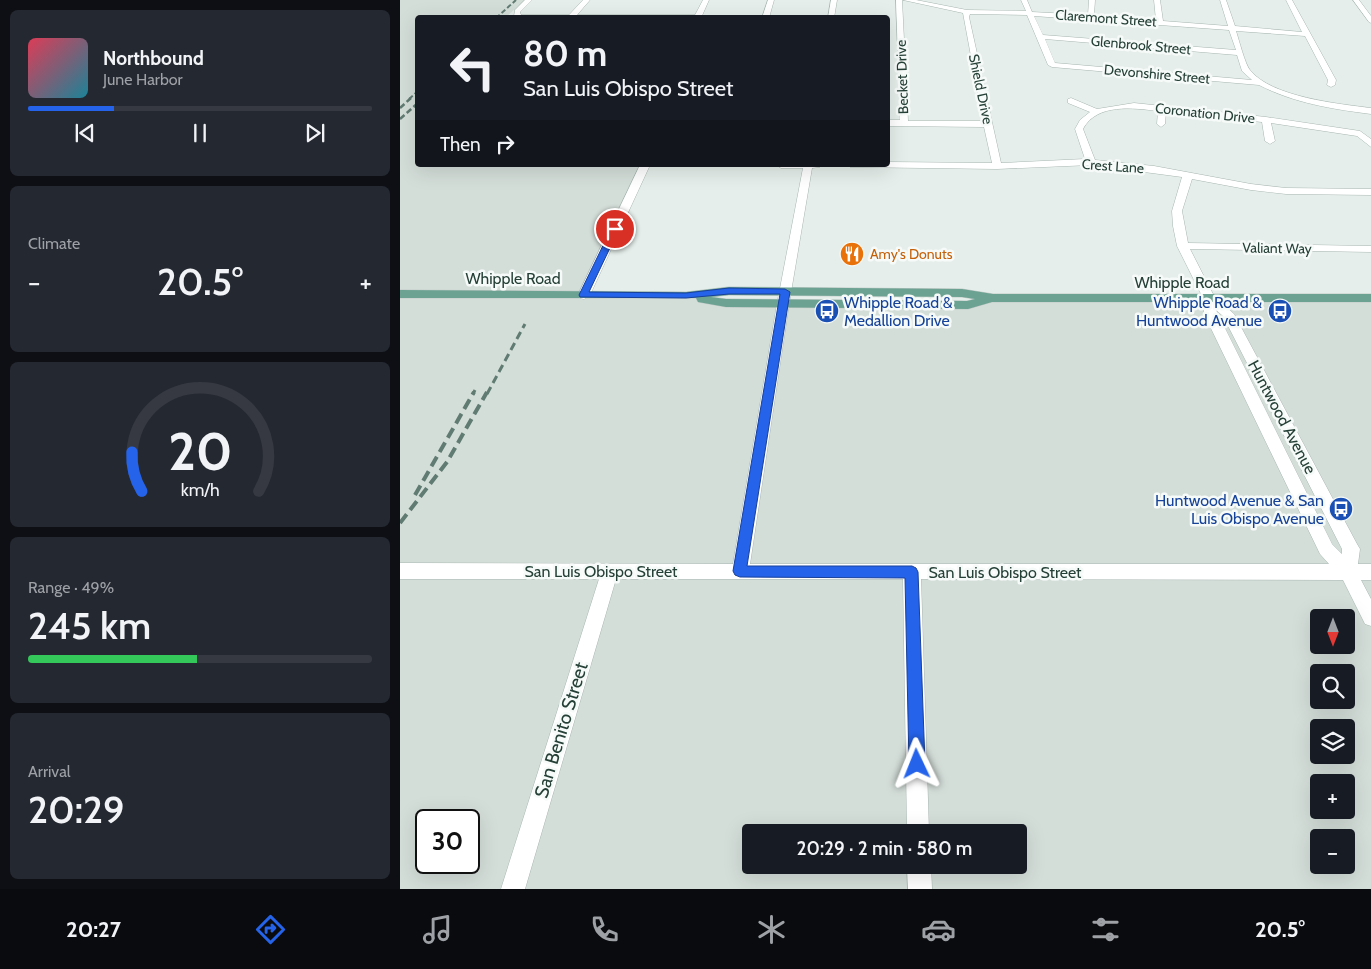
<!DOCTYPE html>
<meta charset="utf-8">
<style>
body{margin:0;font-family:Cabin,sans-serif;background:#242831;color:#f1f3f6;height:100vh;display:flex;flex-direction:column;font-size:19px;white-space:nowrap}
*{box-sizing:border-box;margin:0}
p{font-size:16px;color:#9ea1a6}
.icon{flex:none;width:28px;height:28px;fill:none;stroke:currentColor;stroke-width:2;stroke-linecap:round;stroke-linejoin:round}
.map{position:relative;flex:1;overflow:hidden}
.details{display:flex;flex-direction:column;gap:10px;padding:10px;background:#0d0f14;width:400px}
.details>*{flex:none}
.hud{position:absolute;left:15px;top:15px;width:475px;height:152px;border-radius:5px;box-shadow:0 5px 20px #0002;background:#171b24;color:#f1f3f6;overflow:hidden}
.needle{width:32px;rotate:180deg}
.fabs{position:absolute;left:910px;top:609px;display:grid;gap:10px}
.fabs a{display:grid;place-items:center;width:45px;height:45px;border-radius:5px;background:#171b24;box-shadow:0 5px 20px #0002;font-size:25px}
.speed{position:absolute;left:15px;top:809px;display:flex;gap:10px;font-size:25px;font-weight:700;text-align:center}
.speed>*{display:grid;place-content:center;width:65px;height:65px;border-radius:50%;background:#171b24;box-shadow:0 5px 20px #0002;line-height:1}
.speed .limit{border:2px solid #111;border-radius:8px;background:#fff;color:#111}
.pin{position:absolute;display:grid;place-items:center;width:42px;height:42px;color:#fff;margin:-21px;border:2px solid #fff;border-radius:50%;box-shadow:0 1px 5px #0007}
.me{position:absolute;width:55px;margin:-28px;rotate:358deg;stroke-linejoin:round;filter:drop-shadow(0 0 4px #0008)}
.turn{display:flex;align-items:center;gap:18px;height:105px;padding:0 25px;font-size:22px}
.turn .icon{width:65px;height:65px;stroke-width:2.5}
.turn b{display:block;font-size:35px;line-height:42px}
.then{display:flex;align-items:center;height:48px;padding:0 25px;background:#0003;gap:10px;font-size:19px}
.big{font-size:38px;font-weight:600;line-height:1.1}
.details .card{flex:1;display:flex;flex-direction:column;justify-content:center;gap:8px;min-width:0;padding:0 18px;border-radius:8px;background:#242831}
.details .dial{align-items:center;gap:0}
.dial svg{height:130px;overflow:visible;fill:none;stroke:#363941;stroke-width:7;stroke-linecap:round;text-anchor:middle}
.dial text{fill:#f1f3f6;stroke:none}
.song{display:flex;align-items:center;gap:15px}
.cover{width:60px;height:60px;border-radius:8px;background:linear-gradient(135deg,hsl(350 70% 55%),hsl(190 70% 35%))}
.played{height:5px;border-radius:2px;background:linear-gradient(90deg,#2563eb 25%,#363941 25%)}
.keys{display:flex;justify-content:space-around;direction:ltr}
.heat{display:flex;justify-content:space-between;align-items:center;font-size:28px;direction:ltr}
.charge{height:8px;border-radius:4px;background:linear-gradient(90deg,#34c759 49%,#363941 0)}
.trip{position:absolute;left:342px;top:824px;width:285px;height:50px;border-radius:5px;background:#171b24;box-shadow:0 5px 20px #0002;font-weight:600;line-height:50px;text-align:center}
.dock{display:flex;height:80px;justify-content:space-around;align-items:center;background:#090b0e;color:#9ea1a6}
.dock .icon{width:35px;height:35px}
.dock .active{color:#2563eb}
.dock b{font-size:22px;color:#f1f3f6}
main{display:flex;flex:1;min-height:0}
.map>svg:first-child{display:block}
.built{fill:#d4ded9;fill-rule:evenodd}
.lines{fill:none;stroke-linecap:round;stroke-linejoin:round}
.minor-casing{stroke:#a8b6b1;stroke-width:1}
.major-casing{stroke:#c2cac7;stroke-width:1}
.minor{fill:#fff;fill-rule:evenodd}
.major{fill:#6ca292;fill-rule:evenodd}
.rail-far3{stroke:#607b72;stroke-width:2;stroke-dasharray:5 2.5;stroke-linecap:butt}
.rail-far2{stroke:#607b72;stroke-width:2.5;stroke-dasharray:6 3;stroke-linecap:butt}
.rail-far1{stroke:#607b72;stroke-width:3;stroke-dasharray:8 4.5;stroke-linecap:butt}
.rail{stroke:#607b72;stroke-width:4;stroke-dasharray:11 5.5;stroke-linecap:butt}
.route{fill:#2563eb;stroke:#184099}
.labels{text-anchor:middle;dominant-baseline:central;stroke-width:5;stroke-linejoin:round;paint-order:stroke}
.far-street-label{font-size:14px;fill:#254037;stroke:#f6faf8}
.far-food-label{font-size:14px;fill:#c56008;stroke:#f6faf8;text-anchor:start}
.street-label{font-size:16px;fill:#254037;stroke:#f6faf8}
.transit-label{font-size:16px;fill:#164399;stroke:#f6faf8;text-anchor:end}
.near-street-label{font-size:19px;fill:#254037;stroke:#f6faf8}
</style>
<main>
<section class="details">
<div class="card">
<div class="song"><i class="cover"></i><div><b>Northbound</b><p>June Harbor</p></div></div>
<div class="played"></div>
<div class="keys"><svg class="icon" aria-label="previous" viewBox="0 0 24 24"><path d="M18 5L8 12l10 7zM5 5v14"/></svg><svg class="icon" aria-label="pause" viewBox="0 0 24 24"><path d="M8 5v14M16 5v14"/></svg><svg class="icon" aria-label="next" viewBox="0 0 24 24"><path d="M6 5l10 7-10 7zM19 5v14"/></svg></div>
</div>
<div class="card"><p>Climate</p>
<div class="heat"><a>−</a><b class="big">20.5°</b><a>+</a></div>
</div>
<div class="card dial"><svg viewBox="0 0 100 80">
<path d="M14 69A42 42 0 1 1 86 69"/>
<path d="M14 69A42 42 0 0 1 8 45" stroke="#2563eb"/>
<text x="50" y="56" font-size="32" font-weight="700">20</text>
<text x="50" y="72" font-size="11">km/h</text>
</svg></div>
<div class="card"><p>Range · 49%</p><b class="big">245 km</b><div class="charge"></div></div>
<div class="card"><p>Arrival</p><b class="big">20:29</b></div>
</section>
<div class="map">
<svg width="971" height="889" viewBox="0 0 971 889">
<rect width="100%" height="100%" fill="#e5eeea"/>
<path class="built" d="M0,0H125L106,17L18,18V165H245L184,294L286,296L326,303L567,305L593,298H971V889H0ZM919,618H946V645H919ZM919,672H946V700H919ZM919,728H946V755H919ZM919,782H946V810H919ZM26,820H69V862H26ZM351,832H619V865H351ZM919,838H946V865H919Z"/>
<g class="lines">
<g class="minor-casing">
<path id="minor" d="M125,0H132L120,12L121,15H169L183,0H190L177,15H295L303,0H309L301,18L114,16L115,10Z
M368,0H374L369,18H362Z
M431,0H437L434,18H428Z
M496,0H502L508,121H583L563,13L503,0H516L567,10L626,11L621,0H627L632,12L688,15L689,0H695L694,15L756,20L754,0H760L763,21L828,26L820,0H826L835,26L902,32L886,0H892L936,80L935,85L931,87L927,85L928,80L905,36L836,31C839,40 845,64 850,70C871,97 939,104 971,108V114C932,109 894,103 859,85L652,67L648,65L627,15L570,14L569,17L601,163L685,159L675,129L680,120L690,112L668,103V99L671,98L697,109L734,103L866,117L960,131L971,139V147L957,136L871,123L875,141L870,144L865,141L862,122L766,112L765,124L761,127L757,124L758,111C733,108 697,103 683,129L695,160L754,166L851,184L886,188L971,189V195L886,194L851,190L792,179L782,211L788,243L971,246V252L790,249L814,296L834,314L957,544L960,549L958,564H971V580H961L971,599V626L965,624L943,580L521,579L529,832H507L503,579H216L125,889H101L199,579H0V563L333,564L377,304L403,168H381L376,165H422L420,167L412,168L389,304L350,564H929L920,554L804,314L803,298L777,246L773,226L772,211L782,177L691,165L597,169L450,167L448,165H488V162L592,163L584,127L488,126V120H500ZM634,16L829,30L836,50L643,35ZM645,39L837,55L842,71L852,80L655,63ZM816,310L823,316L942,549V554L932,544Z
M953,0H959L971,16V23L969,22Z
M240,165H250L190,295L184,299L180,298L178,295Z
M507,865H531L532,889H508Z"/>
</g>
<g class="major-casing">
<path id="major" d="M329,287L562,289L593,294H971V302H592L568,309L326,307L298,302L296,298H0V290L286,292ZM329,295L562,297L575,299L567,301L326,299L311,297Z"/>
</g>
<use href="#minor" class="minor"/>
<use href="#major" class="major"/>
<path class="rail-far3" d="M96,18L116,0
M9,99L18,91"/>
<path class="rail-far2" d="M0,108L11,98
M0,119L18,103"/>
<path class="rail-far1" d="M73,394L75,390
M87,394L125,324"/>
<path class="rail" d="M15,495L74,392
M0,523L47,462L87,392"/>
</g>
<path class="route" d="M212,227L219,229L189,292L286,293L329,288L385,289L390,292L347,566H512L516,568L518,572L525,764L522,770L517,772L511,770L509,764L505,578L340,577L335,575L333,571L380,294H329L286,298L180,297L179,295Z"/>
<defs>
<g id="restaurant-disc" transform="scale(1.25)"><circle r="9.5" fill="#e8710a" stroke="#f6faf8"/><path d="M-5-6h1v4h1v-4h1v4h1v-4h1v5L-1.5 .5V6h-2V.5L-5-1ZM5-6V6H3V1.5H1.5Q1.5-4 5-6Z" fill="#fff"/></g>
<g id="bus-disc" transform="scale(1.25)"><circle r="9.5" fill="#1a4fb4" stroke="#f6faf8"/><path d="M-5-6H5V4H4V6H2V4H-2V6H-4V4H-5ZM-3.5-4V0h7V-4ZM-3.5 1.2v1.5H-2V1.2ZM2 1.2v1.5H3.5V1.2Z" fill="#fff"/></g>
</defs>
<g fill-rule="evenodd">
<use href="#restaurant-disc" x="452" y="254"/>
<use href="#bus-disc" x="427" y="311"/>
<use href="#bus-disc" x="880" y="311"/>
<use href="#bus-disc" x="941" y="509"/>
</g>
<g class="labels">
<g class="far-street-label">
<text transform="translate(706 18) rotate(4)">Claremont Street</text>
<text transform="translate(741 45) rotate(5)">Glenbrook Street</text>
<text transform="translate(757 74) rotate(5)">Devonshire Street</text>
<text transform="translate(502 77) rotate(-92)">Becket Drive</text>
<text transform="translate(581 89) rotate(78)">Shield Drive</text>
<text transform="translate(805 113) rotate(6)">Coronation Drive</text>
<text transform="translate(713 166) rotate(4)">Crest Lane</text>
<text transform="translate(877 248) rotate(1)">Valiant Way</text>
</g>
<g class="far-food-label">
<text x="470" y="254">Amy's Donuts</text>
</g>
<g class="street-label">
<text x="113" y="278">Whipple Road</text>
<text x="782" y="282">Whipple Road</text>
<text transform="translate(882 417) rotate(62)">Huntwood Avenue</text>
<text x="201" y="571">San Luis Obispo Street</text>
<text x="605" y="572">San Luis Obispo Street</text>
</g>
<g class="transit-label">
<text x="444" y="302" text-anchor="start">Whipple Road &amp;<tspan x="444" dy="18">Medallion Drive</tspan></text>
<text x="862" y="302">Whipple Road &amp;<tspan x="862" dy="18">Huntwood Avenue</tspan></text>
<text x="924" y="500">Huntwood Avenue &amp; San<tspan x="924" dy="18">Luis Obispo Avenue</tspan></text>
</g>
<g class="near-street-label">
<text transform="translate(161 730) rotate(-73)">San Benito Street</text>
</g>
</g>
</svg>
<div class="fabs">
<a><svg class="needle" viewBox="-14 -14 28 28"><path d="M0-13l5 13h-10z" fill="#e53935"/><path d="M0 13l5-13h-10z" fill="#9ea1a6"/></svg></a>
<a><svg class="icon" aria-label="search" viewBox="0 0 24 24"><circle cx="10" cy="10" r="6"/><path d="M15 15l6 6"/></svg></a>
<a><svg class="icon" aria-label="layers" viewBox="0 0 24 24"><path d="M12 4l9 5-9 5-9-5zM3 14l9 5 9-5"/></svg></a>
<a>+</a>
<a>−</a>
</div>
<div class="speed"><div class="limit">30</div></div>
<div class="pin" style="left:215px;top:229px;background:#d93025"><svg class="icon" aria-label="arrive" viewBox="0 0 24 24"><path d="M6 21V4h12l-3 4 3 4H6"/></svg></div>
<svg class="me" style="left:517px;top:764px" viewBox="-20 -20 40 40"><path d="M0-17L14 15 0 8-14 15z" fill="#2563eb" stroke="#fff" stroke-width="4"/></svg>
<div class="trip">20:29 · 2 min · 580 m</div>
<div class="hud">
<div class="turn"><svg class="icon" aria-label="left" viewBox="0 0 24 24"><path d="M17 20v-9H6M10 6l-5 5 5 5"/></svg><div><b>80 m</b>San Luis Obispo Street</div></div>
<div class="then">Then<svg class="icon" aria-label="right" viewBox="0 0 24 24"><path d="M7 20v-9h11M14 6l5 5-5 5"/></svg></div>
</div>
</div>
</main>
<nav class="dock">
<b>20:27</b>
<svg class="icon active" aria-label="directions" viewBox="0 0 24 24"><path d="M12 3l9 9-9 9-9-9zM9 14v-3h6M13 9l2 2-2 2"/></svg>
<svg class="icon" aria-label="music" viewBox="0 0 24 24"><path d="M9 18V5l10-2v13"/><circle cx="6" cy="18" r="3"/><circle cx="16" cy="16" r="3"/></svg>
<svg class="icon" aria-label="phone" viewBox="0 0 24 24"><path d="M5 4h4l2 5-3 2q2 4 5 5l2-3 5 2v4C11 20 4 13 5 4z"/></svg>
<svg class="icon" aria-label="climate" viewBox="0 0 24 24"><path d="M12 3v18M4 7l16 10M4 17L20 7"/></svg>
<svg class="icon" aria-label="car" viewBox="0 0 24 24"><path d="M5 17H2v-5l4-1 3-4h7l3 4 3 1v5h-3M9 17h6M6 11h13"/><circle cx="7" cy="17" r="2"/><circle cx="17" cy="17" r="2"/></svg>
<svg class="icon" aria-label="filters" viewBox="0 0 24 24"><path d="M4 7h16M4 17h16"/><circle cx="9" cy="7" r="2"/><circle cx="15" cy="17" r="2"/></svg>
<b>20.5°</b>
</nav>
